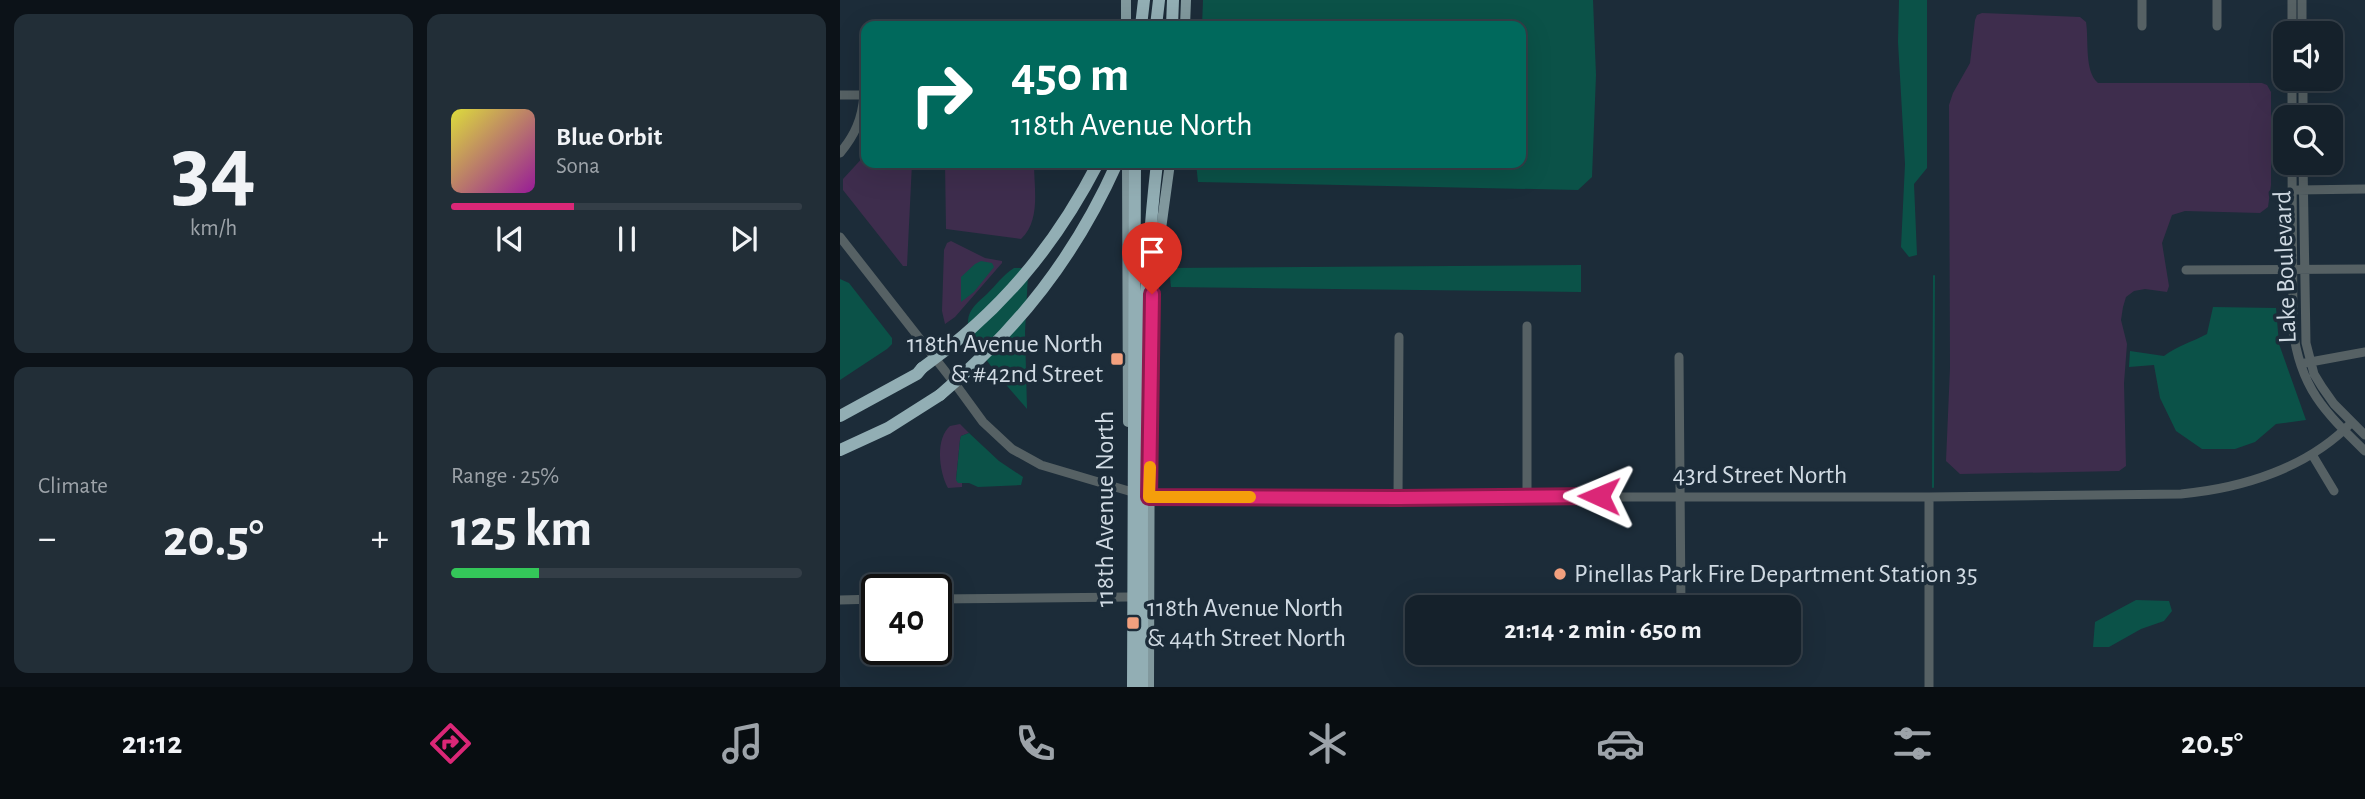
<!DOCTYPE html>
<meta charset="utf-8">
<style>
body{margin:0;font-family:"Alegreya Sans",sans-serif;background:#222e37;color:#f1f3f6;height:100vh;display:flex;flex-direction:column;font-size:26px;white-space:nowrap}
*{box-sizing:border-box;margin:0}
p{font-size:23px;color:#9da3a9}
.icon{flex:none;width:38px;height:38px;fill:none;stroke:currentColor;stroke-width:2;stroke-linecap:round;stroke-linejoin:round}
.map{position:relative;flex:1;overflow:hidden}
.details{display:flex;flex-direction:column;gap:14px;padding:14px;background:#0c1218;width:840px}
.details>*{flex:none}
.top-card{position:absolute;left:21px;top:21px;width:665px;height:147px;border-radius:14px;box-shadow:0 7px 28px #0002,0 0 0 2px #343e47;background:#00695c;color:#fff;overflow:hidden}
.buttons{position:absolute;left:1433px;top:21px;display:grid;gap:14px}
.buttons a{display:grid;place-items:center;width:70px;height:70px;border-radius:14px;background:#15212b;box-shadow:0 7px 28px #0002,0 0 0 2px #343e47;font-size:35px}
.speed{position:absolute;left:21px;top:574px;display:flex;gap:14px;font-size:35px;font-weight:700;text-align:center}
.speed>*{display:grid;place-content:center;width:91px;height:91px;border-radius:50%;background:#15212b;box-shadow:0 7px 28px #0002,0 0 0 2px #343e47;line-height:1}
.speed .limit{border:4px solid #111;border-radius:10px;background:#fff;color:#111}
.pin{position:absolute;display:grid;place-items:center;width:60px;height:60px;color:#fff;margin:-72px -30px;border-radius:50% 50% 50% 0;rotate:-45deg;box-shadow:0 0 7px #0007}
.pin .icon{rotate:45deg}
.me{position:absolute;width:77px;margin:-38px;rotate:271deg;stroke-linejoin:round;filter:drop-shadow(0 0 5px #0008)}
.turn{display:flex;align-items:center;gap:24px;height:147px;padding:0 35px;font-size:32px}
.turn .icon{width:91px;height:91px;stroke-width:2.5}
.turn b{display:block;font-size:49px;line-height:60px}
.big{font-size:52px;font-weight:700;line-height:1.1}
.details .tile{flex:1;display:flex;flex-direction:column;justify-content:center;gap:10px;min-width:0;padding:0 24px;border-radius:14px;background:#222e37}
.details .dial{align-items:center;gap:0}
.dial b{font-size:91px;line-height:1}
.song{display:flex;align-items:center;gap:21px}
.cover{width:84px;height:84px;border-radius:10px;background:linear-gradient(135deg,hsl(60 70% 55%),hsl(300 70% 35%))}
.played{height:7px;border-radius:4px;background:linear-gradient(90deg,#db2777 35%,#343e47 35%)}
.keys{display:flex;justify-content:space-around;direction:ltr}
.heat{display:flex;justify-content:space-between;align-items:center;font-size:38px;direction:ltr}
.charge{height:10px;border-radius:5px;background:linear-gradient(90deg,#34c759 25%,#343e47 0)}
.details .tiles{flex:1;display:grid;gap:14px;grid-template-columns:repeat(2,1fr)}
.trip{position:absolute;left:565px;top:595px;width:396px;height:70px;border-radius:14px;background:#15212b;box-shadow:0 7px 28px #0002,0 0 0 2px #343e47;font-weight:700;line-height:70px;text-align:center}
.tab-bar{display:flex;height:112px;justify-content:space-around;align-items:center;background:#080d11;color:#9da3a9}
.tab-bar .icon{width:49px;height:49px}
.tab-bar .active{color:#db2777}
.tab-bar b{font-size:32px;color:#f1f3f6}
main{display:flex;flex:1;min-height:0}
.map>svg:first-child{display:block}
.green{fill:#3e2d4d}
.water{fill:#0b5248}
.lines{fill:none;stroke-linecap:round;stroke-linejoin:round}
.stream{stroke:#0b5248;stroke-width:2}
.minor{stroke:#566164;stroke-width:9}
.major{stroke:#81989d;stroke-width:10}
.highway{stroke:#92aeb4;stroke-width:12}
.highway-bridge{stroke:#92aeb4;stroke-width:12}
.route-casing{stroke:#8e194d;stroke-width:18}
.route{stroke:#db2777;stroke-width:12}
.slow{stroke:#f59e0b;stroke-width:12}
.poi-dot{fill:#f2a07e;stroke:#1c2c39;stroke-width:2.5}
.labels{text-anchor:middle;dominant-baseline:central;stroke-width:7;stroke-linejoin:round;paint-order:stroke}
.street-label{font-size:26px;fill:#d0dae3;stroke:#1c2c39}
.poi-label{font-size:26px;fill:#d0dae3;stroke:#1c2c39;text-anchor:start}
</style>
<main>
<section class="details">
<div class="tiles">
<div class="tile dial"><b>34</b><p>km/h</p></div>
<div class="tile">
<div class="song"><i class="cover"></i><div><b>Blue Orbit</b><p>Sona</p></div></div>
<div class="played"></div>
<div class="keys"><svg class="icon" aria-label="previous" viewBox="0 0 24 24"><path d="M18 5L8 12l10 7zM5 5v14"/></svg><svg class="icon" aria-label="pause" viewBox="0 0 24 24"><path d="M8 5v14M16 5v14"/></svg><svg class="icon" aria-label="next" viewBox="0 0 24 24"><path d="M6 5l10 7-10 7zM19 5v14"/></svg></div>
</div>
<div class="tile"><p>Climate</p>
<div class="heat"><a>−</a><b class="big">20.5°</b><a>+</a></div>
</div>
<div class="tile"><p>Range · 25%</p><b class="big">125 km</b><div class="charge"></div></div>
</div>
</section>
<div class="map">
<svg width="1525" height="687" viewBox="0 0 1525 687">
<rect width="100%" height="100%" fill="#1c2c39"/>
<path class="green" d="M1142,13L1240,17L1246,22C1249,40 1244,71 1258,83H1422L1427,85L1431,92V185L1428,207L1420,213L1345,211L1332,215L1322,243L1329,286L1327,292L1305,289L1294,291L1286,297L1283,307L1281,320L1287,344L1284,383L1286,466L1279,471L1120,474L1106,461L1110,368L1109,105L1113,93L1130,63L1135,20L1137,15Z
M26,154V163H72L67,266H63L3,190V179Z
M105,163H194C194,189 201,220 181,239L106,229Z
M111,241L145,258L162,261V263L115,317L105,324L102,311L104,250L107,243Z
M120,424L129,433L121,436L120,440L116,480L122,482V487L108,488C99,472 95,439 110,426Z"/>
<path class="water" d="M363,0H753L756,75L752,177L738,190L358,182L356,163H681V26H362Z
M1059,0H1087V168L1074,184L1077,255L1069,257L1061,247L1065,164L1058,42Z
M141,261L152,263L154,267L134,292L121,302V277L135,264Z
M741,265V292L331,287L329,268Z
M174,268H183L188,274L185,332L187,409C172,391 125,341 128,320C129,309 139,301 147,294C156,285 163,275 174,268Z
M0,279L9,283L52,338V344L47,349L0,380Z
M1373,307L1436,308L1439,344L1466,420L1436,424L1415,442L1395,449H1362L1336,431L1320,398L1314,365L1289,367L1290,351L1324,356C1337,346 1352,342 1367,334Z
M129,433L159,461L183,477L181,485L138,487L129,483H118L116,480L120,440L121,436Z
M1296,600L1329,601L1332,611L1324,621L1301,629L1269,647H1253L1255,622Z"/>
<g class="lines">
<path class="stream" d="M1093,487L1094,276"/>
<path class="minor" d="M1302,0V26
M1377,0V26
M1452,0V33
M1462,0V33
M1452,79V117
M1463,79V117
M0,95H26
M0,153C15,135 22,119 24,95
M1452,163L1453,329C1460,388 1485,412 1525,451
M1463,163L1466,343L1474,374L1482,387L1494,404L1525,435
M1458,190L1525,189
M0,237L116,385L143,422L172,449L201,465L309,497H1089L1341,494C1403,488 1468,468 1512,422
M1346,270L1525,269
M687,326V496
M839,357L841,607
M1465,363L1525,352
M1473,456L1494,491
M1089,497V687
M558,498L559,337
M96,599L288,597
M0,600L37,599"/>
<path class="major" d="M286,0V26
M345,26L346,0
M287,163L288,422
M312,295L330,163
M309,687L310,343"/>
<path class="highway" d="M301,26L304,0
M316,26L319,0
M332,26L333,0
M0,416L77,374L82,368
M0,450L48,428L100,395"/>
<path class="highway-bridge" d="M82,368C160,312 214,248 258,163
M100,395C179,328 235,257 277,163
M293,687L295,163
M302,687C303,513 297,336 317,163"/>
</g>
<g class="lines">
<g class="route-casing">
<path id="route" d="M312,294L309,497L558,498L759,496"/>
</g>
<use href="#route" class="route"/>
<path class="slow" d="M310,467L309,497H410"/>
</g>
<g class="poi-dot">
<rect x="270" y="352" width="14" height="14" rx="3.5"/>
<circle cx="720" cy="574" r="7"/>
<rect x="286" y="616" width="14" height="14" rx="3.5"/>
</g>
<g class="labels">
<g class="street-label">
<text transform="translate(1445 267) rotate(-92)">Lake Boulevard</text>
<text x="920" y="475">43rd Street North</text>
<text transform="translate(265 509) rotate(-90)">118th Avenue North</text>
</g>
<g class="poi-label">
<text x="263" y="344" text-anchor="end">118th Avenue North<tspan x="263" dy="30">&amp; #42nd Street</tspan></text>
<text x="734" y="574">Pinellas Park Fire Department Station 35</text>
<text x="307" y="608">118th Avenue North<tspan x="307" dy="30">&amp; 44th Street North</tspan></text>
</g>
</g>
</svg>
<div class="buttons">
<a><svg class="icon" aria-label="sound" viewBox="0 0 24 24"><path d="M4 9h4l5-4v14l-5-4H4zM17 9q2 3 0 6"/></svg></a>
<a><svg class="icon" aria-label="search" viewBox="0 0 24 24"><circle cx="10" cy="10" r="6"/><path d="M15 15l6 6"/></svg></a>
</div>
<div class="speed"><div class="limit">40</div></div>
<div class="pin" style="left:312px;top:294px;background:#d93025"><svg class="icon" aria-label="arrive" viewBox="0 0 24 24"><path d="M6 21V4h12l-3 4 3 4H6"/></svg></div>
<svg class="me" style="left:759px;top:496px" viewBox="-20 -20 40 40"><path d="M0-17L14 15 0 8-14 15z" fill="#db2777" stroke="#fff" stroke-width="4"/></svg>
<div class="trip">21:14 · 2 min · 650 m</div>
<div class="top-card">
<div class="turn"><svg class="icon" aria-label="right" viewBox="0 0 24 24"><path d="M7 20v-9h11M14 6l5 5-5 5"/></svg><div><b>450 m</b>118th Avenue North</div></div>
</div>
</div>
</main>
<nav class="tab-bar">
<b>21:12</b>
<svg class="icon active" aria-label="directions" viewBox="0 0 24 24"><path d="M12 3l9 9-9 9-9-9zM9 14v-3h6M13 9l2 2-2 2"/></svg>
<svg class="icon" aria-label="music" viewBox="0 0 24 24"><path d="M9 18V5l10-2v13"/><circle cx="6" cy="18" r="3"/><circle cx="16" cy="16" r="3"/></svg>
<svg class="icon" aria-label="phone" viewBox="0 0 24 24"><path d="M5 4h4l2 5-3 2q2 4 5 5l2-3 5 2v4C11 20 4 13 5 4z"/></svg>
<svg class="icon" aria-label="climate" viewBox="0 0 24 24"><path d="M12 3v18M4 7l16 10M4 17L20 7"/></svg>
<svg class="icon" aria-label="car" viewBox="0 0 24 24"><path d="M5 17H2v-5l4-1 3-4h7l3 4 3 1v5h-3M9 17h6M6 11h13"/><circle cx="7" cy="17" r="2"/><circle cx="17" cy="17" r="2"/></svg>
<svg class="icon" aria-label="filters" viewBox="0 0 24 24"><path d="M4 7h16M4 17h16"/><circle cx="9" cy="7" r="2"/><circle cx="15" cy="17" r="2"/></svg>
<b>20.5°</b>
</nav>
